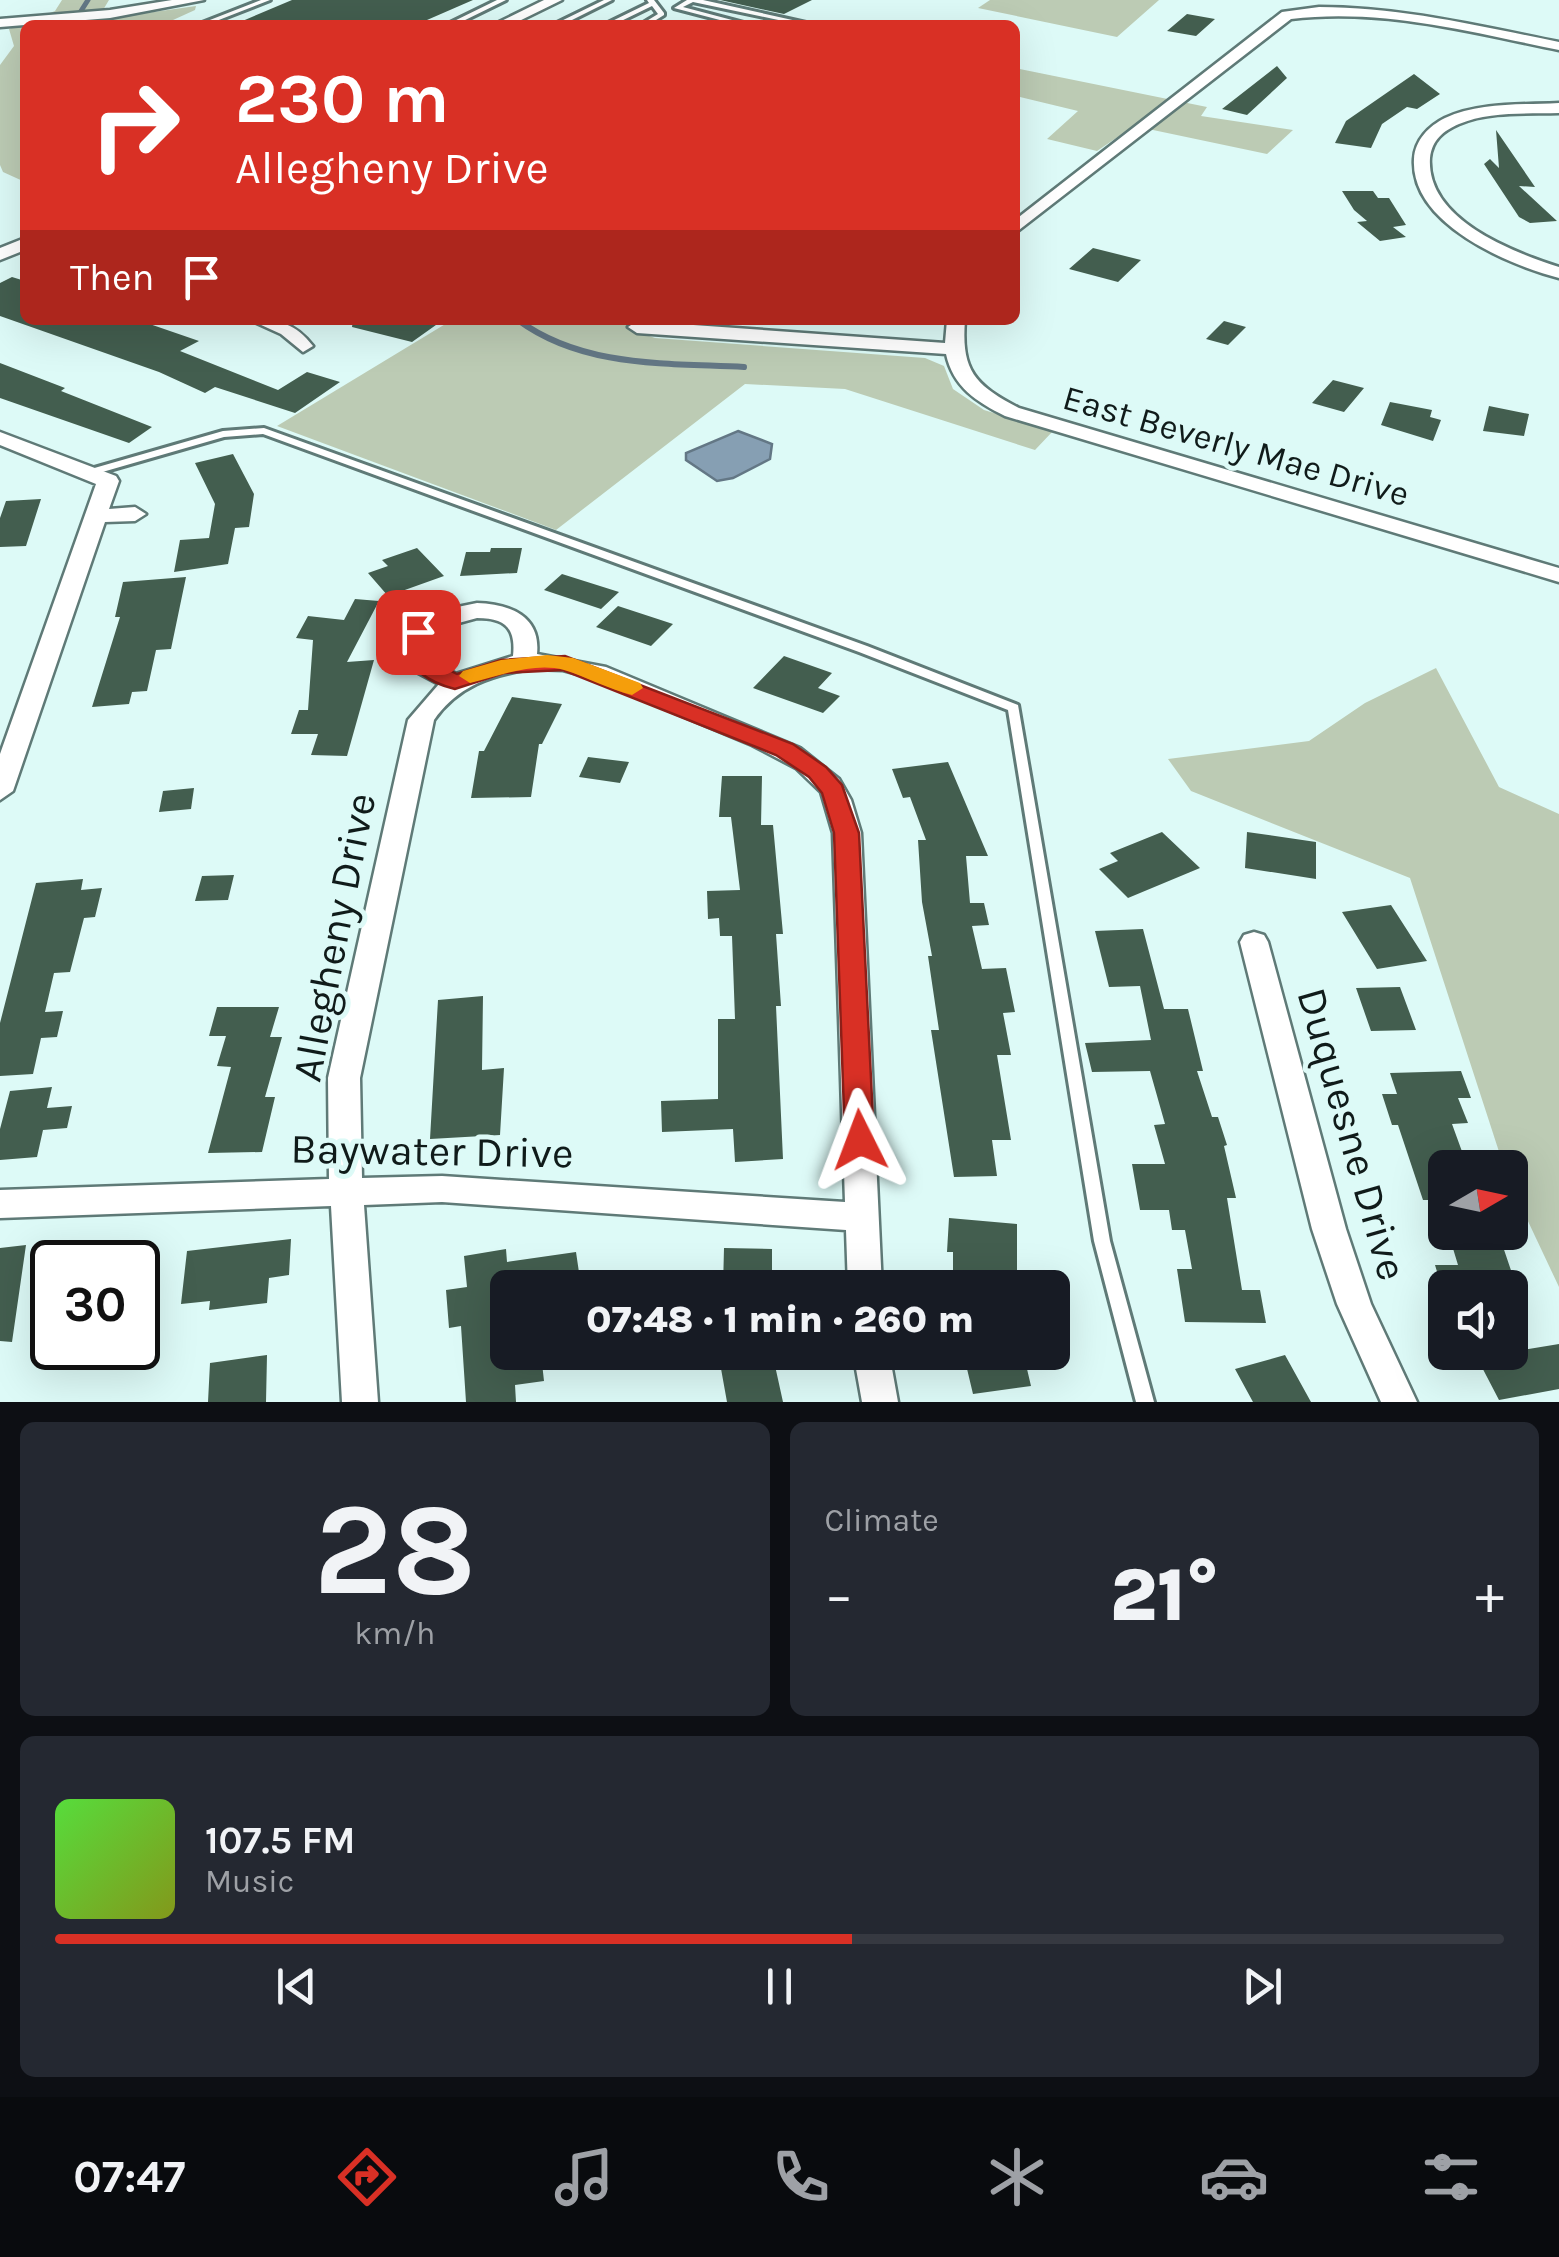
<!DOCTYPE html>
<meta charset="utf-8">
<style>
body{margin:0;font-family:Karla,sans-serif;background:#242831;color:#f1f3f6;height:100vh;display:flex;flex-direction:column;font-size:38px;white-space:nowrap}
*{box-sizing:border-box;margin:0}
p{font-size:32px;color:#9ea1a6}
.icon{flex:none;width:55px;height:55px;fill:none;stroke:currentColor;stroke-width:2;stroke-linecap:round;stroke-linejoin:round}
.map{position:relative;height:1402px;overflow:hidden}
.side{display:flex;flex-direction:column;gap:20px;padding:20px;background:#0d0f14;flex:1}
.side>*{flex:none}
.hud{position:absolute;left:20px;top:20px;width:1000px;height:305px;border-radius:15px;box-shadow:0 10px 40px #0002;background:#d93025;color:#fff;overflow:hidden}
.needle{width:65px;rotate:81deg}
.fabs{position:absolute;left:1428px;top:1150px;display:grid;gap:20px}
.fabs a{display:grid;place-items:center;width:100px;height:100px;border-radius:15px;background:#171b24;box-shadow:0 10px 40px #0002;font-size:50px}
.speed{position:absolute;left:30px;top:1240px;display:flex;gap:20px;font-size:50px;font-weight:700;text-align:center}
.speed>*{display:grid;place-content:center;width:130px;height:130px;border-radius:50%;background:#171b24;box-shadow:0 10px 40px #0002;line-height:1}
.speed .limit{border:5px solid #111;border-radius:15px;background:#fff;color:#111}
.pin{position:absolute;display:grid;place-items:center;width:85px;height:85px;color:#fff;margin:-42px;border-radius:20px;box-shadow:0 5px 15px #0006}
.me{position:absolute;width:110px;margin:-55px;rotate:357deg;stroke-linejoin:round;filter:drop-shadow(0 0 8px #0008)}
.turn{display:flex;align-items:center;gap:35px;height:210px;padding:0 50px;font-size:45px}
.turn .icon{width:130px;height:130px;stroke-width:2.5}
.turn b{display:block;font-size:70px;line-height:85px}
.then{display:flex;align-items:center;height:95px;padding:0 50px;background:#0003;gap:20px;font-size:38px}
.big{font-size:75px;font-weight:800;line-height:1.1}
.side .tile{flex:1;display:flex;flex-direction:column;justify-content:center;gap:15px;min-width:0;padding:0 35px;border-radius:15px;background:#242831}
.side .dial{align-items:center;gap:0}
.dial b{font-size:130px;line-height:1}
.song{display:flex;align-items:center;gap:30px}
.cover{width:120px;height:120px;border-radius:15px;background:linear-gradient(135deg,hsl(110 70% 55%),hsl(70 70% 35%))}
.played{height:10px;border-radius:5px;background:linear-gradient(90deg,#d93025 55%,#363941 55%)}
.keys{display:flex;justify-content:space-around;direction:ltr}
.heat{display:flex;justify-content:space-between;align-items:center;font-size:55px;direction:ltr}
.side .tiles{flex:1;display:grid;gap:20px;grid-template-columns:1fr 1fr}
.tile:last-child{grid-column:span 2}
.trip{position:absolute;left:490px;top:1270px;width:580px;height:100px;border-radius:15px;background:#171b24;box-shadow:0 10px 40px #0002;font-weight:800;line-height:100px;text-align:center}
.dock{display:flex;height:160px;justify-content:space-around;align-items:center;background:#090b0e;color:#9ea1a6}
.dock .icon{width:70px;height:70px}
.dock .on{color:#d93025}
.dock b{font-size:45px;color:#f1f3f6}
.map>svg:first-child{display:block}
.green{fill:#bccbb4}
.water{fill:#869fb3;stroke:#637785;stroke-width:2.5}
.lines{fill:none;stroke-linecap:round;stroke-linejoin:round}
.stream-far1{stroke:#637785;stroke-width:5}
.stream{stroke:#637785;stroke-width:6}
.building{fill:#435e4f}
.lane-casing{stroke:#5f7a77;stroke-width:6}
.street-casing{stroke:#5f7a77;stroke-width:5}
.lane{fill:#fff;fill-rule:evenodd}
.street{fill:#fff;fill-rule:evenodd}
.route{fill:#d93025;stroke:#8d1f18;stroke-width:2.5}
.slow{fill:#f59e0b}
.labels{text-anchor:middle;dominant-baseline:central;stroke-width:10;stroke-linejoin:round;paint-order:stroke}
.street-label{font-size:35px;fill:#101b1a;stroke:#ddfaf7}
.near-street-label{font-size:42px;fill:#101b1a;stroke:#ddfaf7}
</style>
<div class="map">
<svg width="1559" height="1402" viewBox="0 0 1559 1402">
<rect width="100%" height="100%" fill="#ddfaf7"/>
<path class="green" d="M62,0H109L97,20L196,6L195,10L162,25H25V182L3,172L0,165V65L14,46L9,29L55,11Z
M990,0H1159L1117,37L978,8Z
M1015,68L1207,107L1201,116L1293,130L1267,154L1134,126L1097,151L1047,139L1078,111L1020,97L1015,101Z
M452,320H637L632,330L655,338L925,358L944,366L953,389L984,410L1053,431L1035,450L845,389L745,384L556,530L277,426Z
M1436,668L1499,787L1559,814V1287L1510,1183V1168L1504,1167L1410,878L1191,791L1168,759L1309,741L1365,703Z"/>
<path class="water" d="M738,431L772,444L770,459L733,478L717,481L686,460V453Z"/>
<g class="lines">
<path class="stream-far1" d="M81,11L88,0
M71,24L95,23"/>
<path class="stream" d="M518,320C583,368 667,363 744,367"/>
</g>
<path class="building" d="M292,0H473L427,20V25H233Z
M720,0H812L784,14Z
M1187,14L1215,19L1196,36L1167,31Z
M1277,66L1287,78L1247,115L1222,109Z
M1414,74L1440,94L1417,109L1407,107L1382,124L1371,148L1335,143L1346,121Z
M1496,130L1535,187L1519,186L1557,221L1530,223L1519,217L1484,164L1490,159L1499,168Z
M1342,191H1373L1378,198H1389L1406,225L1393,227L1406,237L1380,241L1357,222L1367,221L1354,210Z
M1093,248L1141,260L1118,282L1069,269Z
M12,277L25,281V320H138L199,341L180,351L278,390L307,372L340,382L295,413L215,387L205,393L159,372L0,316V283Z
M353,320H443L412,342L352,327Z
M1224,321L1246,327L1228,345L1206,339Z
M0,363L65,388L61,391L152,427L129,443L0,398Z
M1333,380L1364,388L1344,412L1312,403Z
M1390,402L1432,410L1430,417L1441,420L1433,441L1381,425Z
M1489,406L1529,414L1524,436L1483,431Z
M233,454L254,494L249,527L235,528L228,564L174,572L180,540L209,538L215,504L195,463Z
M41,499L26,546L0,547V518L6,501Z
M417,548L444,576L388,596L368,573L388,566L382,560Z
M491,548H522L517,573L460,576L466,552H490Z
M562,574L619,592L601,609L544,590Z
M186,577L171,649L156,650L147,691L132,692L129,704L92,707L120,617H115L123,582Z
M355,599L379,601L347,662L374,660L347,756L311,755L318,734H291L299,710H308L313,640L296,638L308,616L344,620Z
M618,606L673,624L651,646L596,627Z
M784,656L832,673L818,688L840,696L823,713L753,688Z
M512,697L562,704L542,744H539L531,797L471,798L479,751H484Z
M588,757L629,762L620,783L579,777Z
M948,762L988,856H966L970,903H984L989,925L972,926L982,969L1006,968L1015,1012L1003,1013L1011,1055H997L1011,1140H992L997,1176L954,1177L931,1030H939L928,956H932L922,902L918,840H926L910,797L903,798L892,769Z
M722,776H762L761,825H773L783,934H776L781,1006H776L783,1159L735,1162L733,1129L662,1132L661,1101L718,1099V1019H735L732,936H720L719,918L708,919L707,891L740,890L731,817H719Z
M194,788L191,809L159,812L163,791Z
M1162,832L1200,868L1128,898L1099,869L1118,861L1110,853Z
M1247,832L1316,842V879L1245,868Z
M234,875L228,900L195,901L202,876Z
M83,879L81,890L102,888L95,917L84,918L70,972L54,973L45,1012L63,1011L57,1037L41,1038L33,1074L0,1076V1023L36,883Z
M1391,905L1427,961L1377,969L1342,912Z
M1143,929L1164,1009H1188L1203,1071H1197L1212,1117H1218L1227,1145L1224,1146L1236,1198H1227L1242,1290H1260L1266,1323L1185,1322L1177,1269H1192L1185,1230H1172L1169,1210H1140L1132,1164H1165L1154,1125L1165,1124L1150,1071L1092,1072L1085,1043L1151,1040L1140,986L1109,987L1095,931Z
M1400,987L1416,1030L1371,1031L1356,988Z
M483,996L482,1070L504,1068L500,1135L430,1139L438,1000Z
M217,1007H279L270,1037H282L265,1097H275L262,1152L208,1153L231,1067L217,1066L226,1036H209Z
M1461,1071L1471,1098H1458L1468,1123L1452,1124L1468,1168H1445V1200H1423L1398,1125H1392L1382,1094H1397L1390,1073Z
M52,1087L47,1108L72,1106L67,1128L43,1130L37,1157L0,1160V1129L10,1091Z
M949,1218L1017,1224V1277L953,1271V1252H947Z
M1448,1232H1498L1517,1288H1442L1435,1265H1458Z
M291,1239L289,1275L269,1278L267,1303L209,1310L210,1301L181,1304L187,1251Z
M26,1245L12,1342L0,1341V1248Z
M724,1248L772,1249V1288H723Z
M506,1249L507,1262L576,1252L581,1286L508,1288L505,1319L509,1359L541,1354L544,1381L515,1385L516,1402H466L461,1326L449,1328L446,1290L467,1287L464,1256Z
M1559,1344V1389L1499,1400L1474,1352H1510Z
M718,1352H772L783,1402H727Z
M963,1352H1023L1031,1386L973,1394Z
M267,1355L266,1402H208L210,1363Z
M1285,1355L1311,1402H1253L1235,1369Z"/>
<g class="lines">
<g class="lane-casing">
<path id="lane" d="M261,0H270L206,25H197Z
M497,0H506L455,25H446Z
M604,0H612L562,25H553Z
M647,0H654L664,13V15L648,25H640L658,14L652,6L613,25H604L649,3Z
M687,0H703L815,25H802L693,2L683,7L751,25H739L674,8Z
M264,428L867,646L1018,705L1110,1241L1154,1402H1136L1094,1241L1008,710L859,652L263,434L224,437L92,475H84L83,473L84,471L223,431Z"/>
</g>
<g class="street-casing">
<path id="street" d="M172,0H204L110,18L0,27V19L110,10Z
M544,0H562L511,25H493Z
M1319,7C1401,7 1479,26 1559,42V50C1470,32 1382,8 1291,19L1015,233V220L1282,12Z
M1559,103V113C1526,114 1489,111 1459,124C1443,131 1432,140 1430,158C1426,220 1513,252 1559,267V278C1509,265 1410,224 1414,159C1415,140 1429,126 1445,118C1480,102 1522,105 1559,103Z
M25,238V250L0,260V248Z
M250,320C279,320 294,322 313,346L303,352L281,334Z
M947,320H965C961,371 975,385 1019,408L1559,568V582L1005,416C977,402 953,387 946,354L637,333L628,327L637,321L945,343Z
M0,432L116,476L119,481L109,509L135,507L146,514L135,521L105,522L13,791L0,800V754L96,484L0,445Z
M477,603C510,604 541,616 537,654L606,667L800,748L839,779L851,800L861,833L882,1288H848L846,1230L442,1202L364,1205L378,1402H342L331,1206L0,1218V1190L329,1179L328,1078L408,720L439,684L411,669L402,647L415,621L438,611ZM477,618C505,618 516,628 513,656L456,674L431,660L426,647L433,630ZM531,669L563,670L589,677L752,745L796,768L821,792L833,833L845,1202L442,1176L362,1178L360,1078L434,720C458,686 491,675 531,669Z
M1254,932L1264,935L1268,942L1346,1229L1371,1304L1417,1402H1381L1337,1304L1312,1229L1240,942L1244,935Z
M853,1352H889L898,1402H862Z"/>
</g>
<use href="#lane" class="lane"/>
<use href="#street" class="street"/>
</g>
<path class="route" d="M418,625L429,632L425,647L430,660L457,674L501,660L565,656L793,744L826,767L842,785L859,833L874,1140L870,1148L860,1152L849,1148L845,1140L834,833L822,793L809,777L776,755L563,670L504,673L455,689C430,683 411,671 403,647L411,627Z"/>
<path class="slow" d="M547,655L573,658L640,683L643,688L632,695C608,689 587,677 564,670C534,662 499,676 470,683L459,676L463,671L501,660Z"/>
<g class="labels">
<g class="street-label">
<text transform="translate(1236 446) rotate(16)">East Beverly Mae Drive</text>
</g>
<g class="near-street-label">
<text transform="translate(334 937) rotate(-79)">Allegheny Drive</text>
<text transform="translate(1352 1134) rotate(74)">Duquesne Drive</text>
<text transform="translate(432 1151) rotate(1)">Baywater Drive</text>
</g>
</g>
</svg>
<div class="fabs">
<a><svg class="needle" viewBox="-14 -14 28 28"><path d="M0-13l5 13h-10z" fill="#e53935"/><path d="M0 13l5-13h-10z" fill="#9ea1a6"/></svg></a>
<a><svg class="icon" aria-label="sound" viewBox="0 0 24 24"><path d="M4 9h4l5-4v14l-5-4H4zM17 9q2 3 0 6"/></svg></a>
</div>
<div class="speed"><div class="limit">30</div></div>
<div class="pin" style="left:418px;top:632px;background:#d93025"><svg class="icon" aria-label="arrive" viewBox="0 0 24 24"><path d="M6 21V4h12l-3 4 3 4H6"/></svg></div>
<svg class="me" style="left:860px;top:1140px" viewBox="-20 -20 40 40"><path d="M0-17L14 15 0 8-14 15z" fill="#d93025" stroke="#fff" stroke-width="4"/></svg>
<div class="trip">07:48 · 1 min · 260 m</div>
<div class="hud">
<div class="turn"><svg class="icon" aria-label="right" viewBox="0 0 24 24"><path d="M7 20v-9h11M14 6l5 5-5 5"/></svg><div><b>230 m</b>Allegheny Drive</div></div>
<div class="then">Then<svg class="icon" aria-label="arrive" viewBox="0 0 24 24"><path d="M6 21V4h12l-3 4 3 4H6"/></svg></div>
</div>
</div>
<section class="side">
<div class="tiles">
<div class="tile dial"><b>28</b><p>km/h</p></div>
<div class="tile"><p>Climate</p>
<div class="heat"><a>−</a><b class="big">21°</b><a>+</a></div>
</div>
<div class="tile">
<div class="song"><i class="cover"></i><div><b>107.5 FM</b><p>Music</p></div></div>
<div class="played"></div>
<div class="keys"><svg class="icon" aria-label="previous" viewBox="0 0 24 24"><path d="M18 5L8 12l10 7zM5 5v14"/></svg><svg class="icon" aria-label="pause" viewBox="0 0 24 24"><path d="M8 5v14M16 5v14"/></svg><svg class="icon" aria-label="next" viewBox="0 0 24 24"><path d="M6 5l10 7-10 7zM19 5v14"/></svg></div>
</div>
</div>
</section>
<nav class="dock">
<b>07:47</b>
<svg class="icon on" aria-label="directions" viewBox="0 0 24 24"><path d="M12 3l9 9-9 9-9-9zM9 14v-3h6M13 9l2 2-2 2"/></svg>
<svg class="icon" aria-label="music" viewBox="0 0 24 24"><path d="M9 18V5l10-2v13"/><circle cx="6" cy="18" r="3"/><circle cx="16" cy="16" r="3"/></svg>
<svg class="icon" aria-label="phone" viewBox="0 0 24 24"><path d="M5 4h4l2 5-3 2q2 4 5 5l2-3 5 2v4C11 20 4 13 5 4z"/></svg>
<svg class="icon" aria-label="climate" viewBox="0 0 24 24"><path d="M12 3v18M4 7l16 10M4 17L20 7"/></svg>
<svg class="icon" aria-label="car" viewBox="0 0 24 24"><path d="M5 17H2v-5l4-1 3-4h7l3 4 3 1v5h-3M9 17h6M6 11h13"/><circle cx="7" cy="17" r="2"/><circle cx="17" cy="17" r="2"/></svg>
<svg class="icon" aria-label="filters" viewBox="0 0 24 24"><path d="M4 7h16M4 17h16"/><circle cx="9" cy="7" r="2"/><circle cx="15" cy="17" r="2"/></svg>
</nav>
